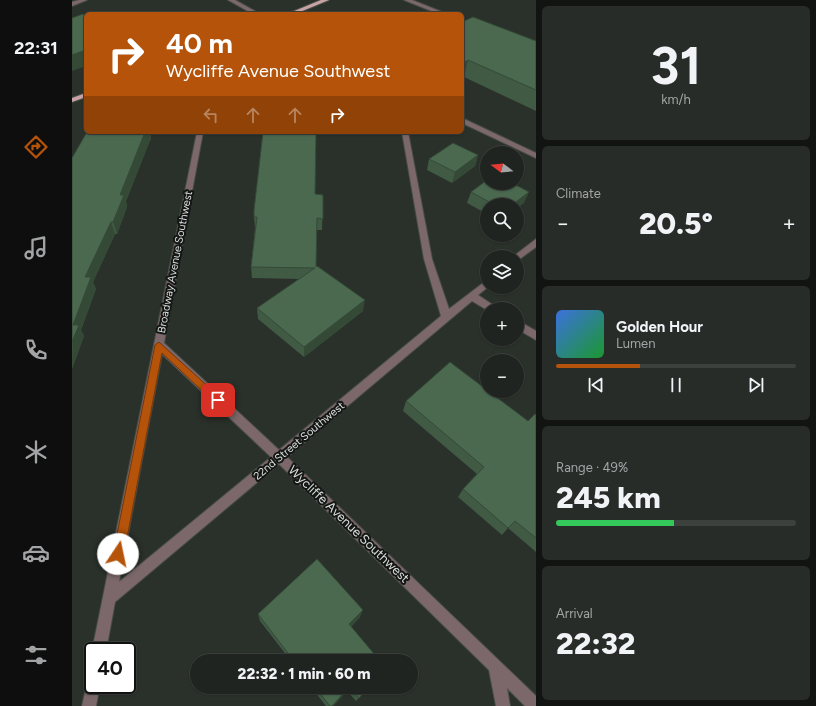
<!DOCTYPE html>
<meta charset="utf-8">
<style>
body{margin:0;font-family:Figtree,sans-serif;background:#282c29;color:#f1f3f6;height:100vh;display:flex;flex-direction:column;font-size:15px;white-space:nowrap}
*{box-sizing:border-box;margin:0}
p{font-size:13px;color:#a2a4a5}
.icon{flex:none;width:22px;height:22px;fill:none;stroke:currentColor;stroke-width:2;stroke-linecap:round;stroke-linejoin:round}
.map{position:relative;flex:1;overflow:hidden}
.details{display:flex;flex-direction:column;gap:6px;padding:6px;background:#121412;width:280px}
.details>*{flex:none}
.guide{position:absolute;left:12px;top:12px;width:380px;height:122px;border-radius:6px;box-shadow:0 1px 3px #0004,0 0 0 1px #3d413e;background:#b45309;color:#fff;overflow:hidden}
.needle{width:26px;rotate:286deg}
.controls{position:absolute;left:408px;top:146px;display:grid;gap:8px}
.controls a{display:grid;place-items:center;width:44px;height:44px;border-radius:50%;background:#202420;box-shadow:0 1px 3px #0004,0 0 0 1px #3d413e;font-size:20px}
.speed{position:absolute;left:12px;top:642px;display:flex;gap:8px;font-size:20px;font-weight:700;text-align:center}
.speed>*{display:grid;place-content:center;width:52px;height:52px;border-radius:50%;background:#202420;box-shadow:0 1px 3px #0004,0 0 0 1px #3d413e;line-height:1}
.speed .limit{border:2px solid #111;border-radius:6px;background:#fff;color:#111}
.pin{position:absolute;display:grid;place-items:center;width:34px;height:34px;color:#fff;margin:-17px;border-radius:8px;box-shadow:0 2px 6px #0006}
.me{position:absolute;width:44px;margin:-22px;rotate:11deg;stroke-linejoin:round;filter:drop-shadow(0 0 3px #0008)}
.turn{display:flex;align-items:center;gap:14px;height:84px;padding:0 16px;font-size:18px}
.turn .icon{width:52px;height:52px;stroke-width:2.5}
.turn b{display:block;font-size:28px;line-height:34px}
.lanes{display:flex;align-items:center;height:38px;padding:0 16px;background:#0003;justify-content:center;gap:20px;direction:ltr}
.lanes .off{opacity:.35}
.big{font-size:30px;font-weight:800;line-height:1.1}
.details .widget{flex:1;display:flex;flex-direction:column;justify-content:center;gap:6px;min-width:0;padding:0 14px;border-radius:6px;background:#282c29}
.details .dial{align-items:center;gap:0}
.dial b{font-size:52px;line-height:1}
.song{display:flex;align-items:center;gap:12px}
.cover{width:48px;height:48px;border-radius:6px;background:linear-gradient(135deg,hsl(220 70% 55%),hsl(130 70% 35%))}
.played{height:4px;border-radius:2px;background:linear-gradient(90deg,#b45309 35%,#3d413e 35%)}
.keys{display:flex;justify-content:space-around;direction:ltr}
.heat{display:flex;justify-content:space-between;align-items:center;font-size:22px;direction:ltr}
.charge{height:6px;border-radius:3px;background:linear-gradient(90deg,#34c759 49%,#3d413e 0)}
.trip{position:absolute;left:118px;top:654px;width:228px;height:40px;border-radius:20px;background:#202420;box-shadow:0 1px 3px #0004,0 0 0 1px #3d413e;font-weight:800;line-height:40px;text-align:center}
main{display:flex;flex:1;min-height:0}
.dock{display:flex;flex-direction:column;width:72px;justify-content:space-around;align-items:center;background:#0d0e0d;color:#a2a4a5}
.dock .icon{width:28px;height:28px}
.dock .active{color:#b45309}
.dock b{font-size:18px;color:#f1f3f6}
.map>svg:first-child{display:block}
.lines{fill:none;stroke-linecap:round;stroke-linejoin:round}
.minor-casing{stroke:#464c46;stroke-width:2}
.major-casing{stroke:#464c46;stroke-width:2}
.minor{fill:#7c686a;fill-rule:evenodd}
.major{fill:#c9a2a6;fill-rule:evenodd}
.wall{fill:#405a44}
.shaded-wall{fill:#344a37}
.building{fill:#4a694f;stroke:#344a37}
.route{fill:#b45309;stroke:#753606}
.labels{text-anchor:middle;dominant-baseline:central;stroke-width:4;stroke-linejoin:round;paint-order:stroke}
.street-label{font-size:11px;fill:#dbdfdb;stroke:#141715}
.near-street-label{font-size:13px;fill:#dbdfdb;stroke:#141715}
</style>
<main>
<nav class="dock">
<b>22:31</b>
<svg class="icon active" aria-label="directions" viewBox="0 0 24 24"><path d="M12 3l9 9-9 9-9-9zM9 14v-3h6M13 9l2 2-2 2"/></svg>
<svg class="icon" aria-label="music" viewBox="0 0 24 24"><path d="M9 18V5l10-2v13"/><circle cx="6" cy="18" r="3"/><circle cx="16" cy="16" r="3"/></svg>
<svg class="icon" aria-label="phone" viewBox="0 0 24 24"><path d="M5 4h4l2 5-3 2q2 4 5 5l2-3 5 2v4C11 20 4 13 5 4z"/></svg>
<svg class="icon" aria-label="climate" viewBox="0 0 24 24"><path d="M12 3v18M4 7l16 10M4 17L20 7"/></svg>
<svg class="icon" aria-label="car" viewBox="0 0 24 24"><path d="M5 17H2v-5l4-1 3-4h7l3 4 3 1v5h-3M9 17h6M6 11h13"/><circle cx="7" cy="17" r="2"/><circle cx="17" cy="17" r="2"/></svg>
<svg class="icon" aria-label="filters" viewBox="0 0 24 24"><path d="M4 7h16M4 17h16"/><circle cx="9" cy="7" r="2"/><circle cx="15" cy="17" r="2"/></svg>
</nav>
<div class="map">
<svg width="464" height="706" viewBox="0 0 464 706">
<rect width="100%" height="100%" fill="#2a302a"/>
<g class="lines">
<g class="minor-casing">
<path id="minor" d="M7,0H15L0,6V2Z
M156,0H163L188,14H181Z
M332,0H340L375,14H367Z
M390,118L464,153V158L390,123Z
M125,132H131L92,343L207,450L369,316L352,259L330,132H336L360,259L377,309L415,280L416,287L406,295L424,307L426,309L415,310L400,301L215,457L464,696V706H453L435,688L438,706H424L417,670L207,464L43,602L34,651H21V654L20,651ZM90,354L199,457L47,582Z
M464,239V247L445,261V257H441L442,256Z
M445,320L464,331V340L445,329Z
M21,677V685H28L24,706H10L16,679Z"/>
</g>
<g class="major-casing">
<path id="major" d="M249,0H257L223,14H215Z
M14,93V97L0,102V98Z"/>
</g>
<use href="#minor" class="minor"/>
<use href="#major" class="major"/>
</g>
<path class="wall" d="M390,22L464,41V111L392,77L390,79Z
M15,132H78V133L79,138L54,201L55,207L45,234H43L21,282L24,289L9,330L12,336L0,369V158Z
M406,155L403,166L380,183L355,170L357,159Z
M399,192L452,203L445,205H415V214L395,203Z
M243,194L251,195L250,230H244V267L291,311L232,357L186,319L185,308L227,279L180,278L179,267L183,228L182,217Z
M334,401L456,421L464,415V552L436,528L430,535L386,497L391,489L405,474L331,411Z
M186,614L288,617L279,627L308,661H219L188,621Z
M239,687H297L284,701L275,691L261,706H254Z"/>
<path class="shaded-wall" d="M14,50V66L0,71V55Z
M396,60L392,77L390,79V73L393,62Z
M73,132H78V133L79,138L54,201L55,207L45,234L41,222L48,195Z
M406,155L403,166L380,183L383,172Z
M457,192L452,203L445,209V205H440Z
M39,222L43,234L21,282L24,289L9,330L12,336L0,369L1,325L13,277Z
M293,300L291,311L232,357V347Z
M291,610L288,617L275,631L277,624Z
M277,687L275,691L261,706H260Z"/>
<path class="building" d="M11,14L14,16V50L0,55V18Z
M401,17L464,41V90L396,60L393,62L390,61V22Z
M15,132H73L48,195H52L41,222H39L13,277H19L1,325H7L0,342V158Z
M191,132H244L243,194L251,195V219L245,218L244,267L245,266L293,300L232,347L185,308L243,268L179,267L185,217H182V210Z
M381,143L406,155L383,172L357,159Z
M415,180V183H440L457,192L440,205H423L399,192Z
M378,362L456,421L463,414L464,415V538L443,521L436,528L391,489L412,467L334,401Z
M245,559L291,610L277,624L308,661H222L186,614Z
M243,687H277L260,706H258Z
M277,687H297L287,698Z"/>
<path class="route" d="M87,342L151,400L146,404L142,402L90,353L52,554L51,558L46,560L42,558L41,554L83,345Z"/>
<g class="labels">
<g class="street-label">
<text transform="translate(103 262) rotate(-79)">Broadway Avenue Southwest</text>
<text transform="translate(227 441) rotate(-40)">22nd Street Southwest</text>
</g>
<g class="near-street-label">
<text transform="translate(277 524) rotate(44)">Wycliffe Avenue Southwest</text>
</g>
</g>
</svg>
<div class="controls">
<a><svg class="needle" viewBox="-14 -14 28 28"><path d="M0-13l5 13h-10z" fill="#e53935"/><path d="M0 13l5-13h-10z" fill="#a2a4a5"/></svg></a>
<a><svg class="icon" aria-label="search" viewBox="0 0 24 24"><circle cx="10" cy="10" r="6"/><path d="M15 15l6 6"/></svg></a>
<a><svg class="icon" aria-label="layers" viewBox="0 0 24 24"><path d="M12 4l9 5-9 5-9-5zM3 14l9 5 9-5"/></svg></a>
<a>+</a>
<a>−</a>
</div>
<div class="speed"><div class="limit">40</div></div>
<div class="pin" style="left:146px;top:400px;background:#d93025"><svg class="icon" aria-label="arrive" viewBox="0 0 24 24"><path d="M6 21V4h12l-3 4 3 4H6"/></svg></div>
<svg class="me" style="left:46px;top:554px" viewBox="-20 -20 40 40"><circle r="19" fill="#fff"/><path d="M0-13L10 11 0 6-10 11z" fill="#b45309"/></svg>
<div class="trip">22:32 · 1 min · 60 m</div>
<div class="guide">
<div class="turn"><svg class="icon" aria-label="right" viewBox="0 0 24 24"><path d="M7 20v-9h11M14 6l5 5-5 5"/></svg><div><b>40 m</b>Wycliffe Avenue Southwest</div></div>
<div class="lanes"><svg class="icon off" aria-label="left" viewBox="0 0 24 24"><path d="M17 20v-9H6M10 6l-5 5 5 5"/></svg><svg class="icon off" aria-label="ahead" viewBox="0 0 24 24"><path d="M12 20V5M6 11l6-6 6 6"/></svg><svg class="icon off" aria-label="ahead" viewBox="0 0 24 24"><path d="M12 20V5M6 11l6-6 6 6"/></svg><svg class="icon" aria-label="right" viewBox="0 0 24 24"><path d="M7 20v-9h11M14 6l5 5-5 5"/></svg></div>
</div>
</div>
<section class="details">
<div class="widget dial"><b>31</b><p>km/h</p></div>
<div class="widget"><p>Climate</p>
<div class="heat"><a>−</a><b class="big">20.5°</b><a>+</a></div>
</div>
<div class="widget">
<div class="song"><i class="cover"></i><div><b>Golden Hour</b><p>Lumen</p></div></div>
<div class="played"></div>
<div class="keys"><svg class="icon" aria-label="previous" viewBox="0 0 24 24"><path d="M18 5L8 12l10 7zM5 5v14"/></svg><svg class="icon" aria-label="pause" viewBox="0 0 24 24"><path d="M8 5v14M16 5v14"/></svg><svg class="icon" aria-label="next" viewBox="0 0 24 24"><path d="M6 5l10 7-10 7zM19 5v14"/></svg></div>
</div>
<div class="widget"><p>Range · 49%</p><b class="big">245 km</b><div class="charge"></div></div>
<div class="widget"><p>Arrival</p><b class="big">22:32</b></div>
</section>
</main>
